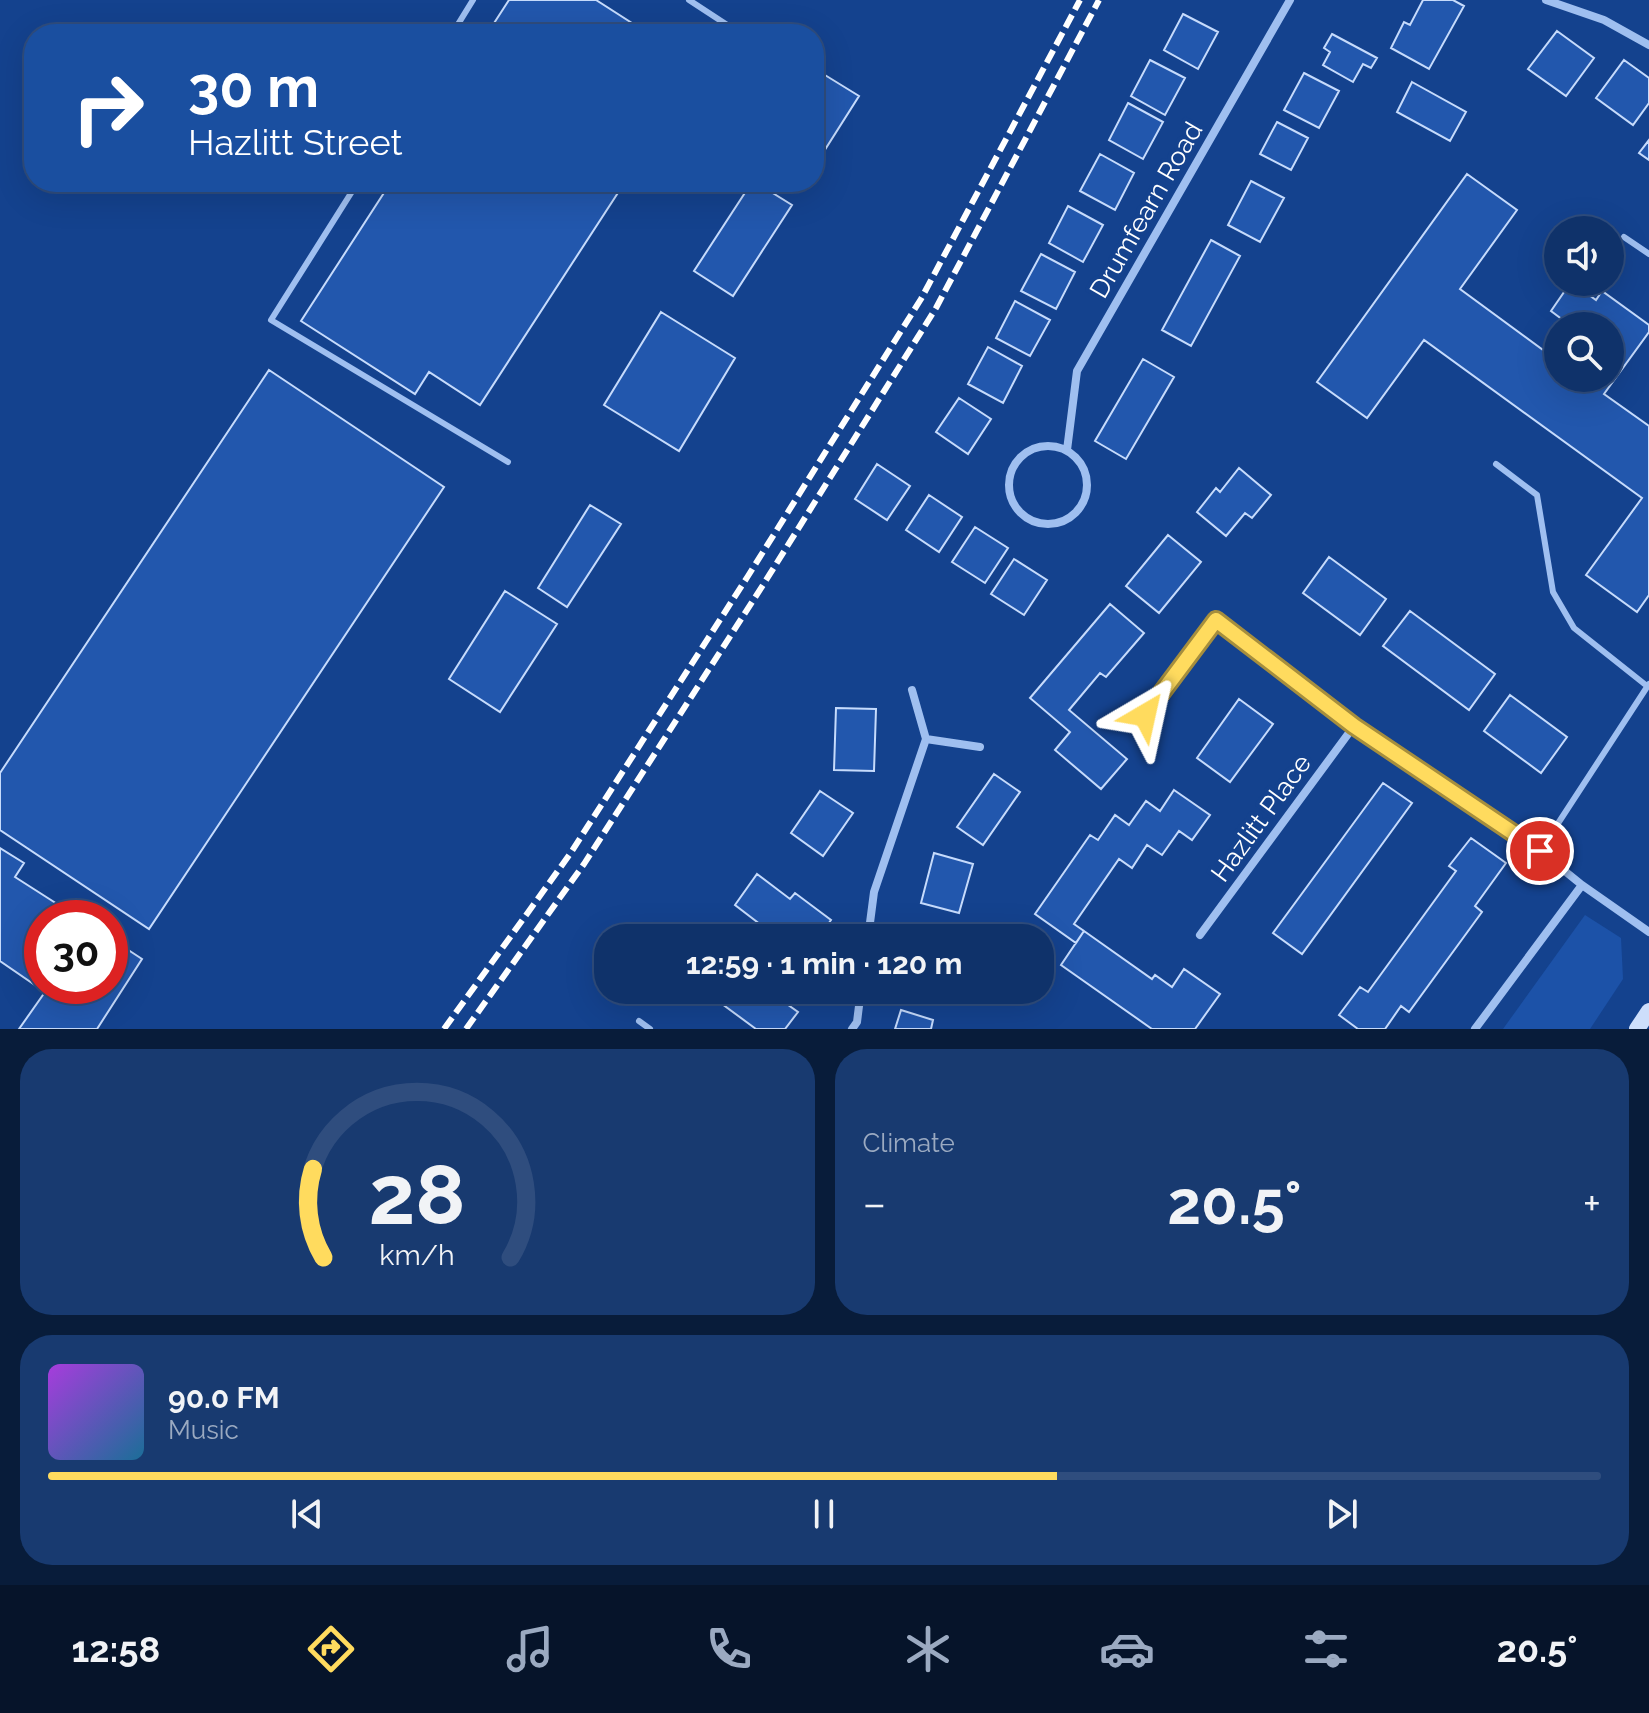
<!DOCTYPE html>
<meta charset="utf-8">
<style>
body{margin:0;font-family:Raleway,sans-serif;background:#183a70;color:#f1f3f6;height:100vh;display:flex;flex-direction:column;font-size:30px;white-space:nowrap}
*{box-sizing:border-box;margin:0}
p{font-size:26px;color:#9baac1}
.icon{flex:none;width:44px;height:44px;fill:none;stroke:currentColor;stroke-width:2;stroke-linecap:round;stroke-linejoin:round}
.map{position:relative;height:1029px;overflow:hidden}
.panel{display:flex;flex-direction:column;gap:20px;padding:20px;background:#081c3a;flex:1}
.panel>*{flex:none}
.guide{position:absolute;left:24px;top:24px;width:800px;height:168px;border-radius:32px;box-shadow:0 8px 32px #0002,0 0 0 2px #2f4d7e;background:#1a4fa0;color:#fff;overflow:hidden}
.controls{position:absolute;left:1544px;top:216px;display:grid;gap:16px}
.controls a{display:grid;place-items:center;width:80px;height:80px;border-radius:50%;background:#0f326a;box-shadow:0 8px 32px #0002,0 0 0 2px #2f4d7e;font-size:40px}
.speed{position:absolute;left:24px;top:900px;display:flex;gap:16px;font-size:40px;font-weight:700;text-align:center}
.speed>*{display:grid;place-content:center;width:104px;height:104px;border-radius:50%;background:#0f326a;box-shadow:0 8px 32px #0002,0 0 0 2px #2f4d7e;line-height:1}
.speed .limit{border:12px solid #d22;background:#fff;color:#111}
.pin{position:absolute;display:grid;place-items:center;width:68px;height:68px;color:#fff;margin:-34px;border:4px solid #fff;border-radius:50%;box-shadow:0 2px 8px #0007}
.me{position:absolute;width:88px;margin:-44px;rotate:36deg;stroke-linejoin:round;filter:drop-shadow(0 0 6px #0008)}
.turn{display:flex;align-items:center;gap:28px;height:168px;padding:0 32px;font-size:36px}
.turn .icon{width:104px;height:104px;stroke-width:2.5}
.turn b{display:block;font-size:56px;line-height:68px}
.big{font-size:60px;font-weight:700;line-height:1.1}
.panel .widget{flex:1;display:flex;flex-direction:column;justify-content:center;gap:12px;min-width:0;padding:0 28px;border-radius:32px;background:#183a70}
.panel .dial{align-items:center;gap:0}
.dial svg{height:208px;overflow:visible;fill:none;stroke:#2f4d7e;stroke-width:7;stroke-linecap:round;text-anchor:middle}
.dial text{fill:#f1f3f6;stroke:none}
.song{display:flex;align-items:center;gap:24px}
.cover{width:96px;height:96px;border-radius:12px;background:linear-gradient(135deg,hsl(280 70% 55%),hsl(200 70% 35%))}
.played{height:8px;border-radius:4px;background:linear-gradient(90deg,#ffdb5e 65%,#2f4d7e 65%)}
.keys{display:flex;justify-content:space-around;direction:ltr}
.heat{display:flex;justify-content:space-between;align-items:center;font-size:44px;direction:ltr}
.panel .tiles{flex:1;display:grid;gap:20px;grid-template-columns:1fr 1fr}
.widget:last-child{grid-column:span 2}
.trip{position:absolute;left:594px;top:924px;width:460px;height:80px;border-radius:32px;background:#0f326a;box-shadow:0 8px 32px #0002,0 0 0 2px #2f4d7e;font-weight:700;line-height:80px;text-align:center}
.tabs{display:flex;height:128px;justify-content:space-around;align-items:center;background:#06142a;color:#9baac1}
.tabs .icon{width:56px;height:56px}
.tabs .on{color:#ffdb5e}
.tabs b{font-size:36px;color:#f1f3f6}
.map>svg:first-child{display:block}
.green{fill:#1c52a8}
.building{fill:#2257ad;stroke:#c6dbfc;stroke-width:2}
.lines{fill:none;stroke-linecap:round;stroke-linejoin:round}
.lane{stroke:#9fbff0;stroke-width:6}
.street{stroke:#9fbff0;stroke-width:8}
.secondary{stroke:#cddefb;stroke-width:16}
.rail{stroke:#fff;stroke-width:6;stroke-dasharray:14 6;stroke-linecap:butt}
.route-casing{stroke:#a68e3d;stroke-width:20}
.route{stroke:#ffdb5e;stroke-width:14}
.labels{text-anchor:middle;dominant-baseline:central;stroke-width:8;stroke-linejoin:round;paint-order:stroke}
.street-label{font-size:26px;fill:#fff;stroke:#14428e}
</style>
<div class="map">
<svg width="1649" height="1029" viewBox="0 0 1649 1029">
<rect width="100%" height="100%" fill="#14428e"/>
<path class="green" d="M1585,915L1621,938L1623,979L1590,1029H1503Z"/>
<path class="building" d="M509,0H596L649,34H487Z
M1423,0H1453L1464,6L1429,69L1391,48L1404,22L1410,25Z
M1183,14L1218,32L1198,69L1164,50Z
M1557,31L1594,58L1566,96L1528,69Z
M1332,34L1377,58L1371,68L1363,64L1353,82L1323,65L1330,52L1324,48Z
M1150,60L1185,78L1165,115L1131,96Z
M1624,60L1649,78V103L1633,125L1596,98Z
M820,72L859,96L814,167V82Z
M1304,73L1339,91L1319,128L1284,110Z
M1412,82L1466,112L1450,141L1397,112Z
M1128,103L1163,122L1143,159L1109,140Z
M1277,122L1308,138L1291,170L1260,154Z
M1649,140V160L1639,153Z
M1100,154L1134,173L1115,210L1080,191Z
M1467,174L1517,210L1460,289L1554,358L1558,352V378H1610V326H1571L1551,311L1571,282L1596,300L1602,291L1649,325V332L1604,394L1649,426V595L1637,612L1586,575L1642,498L1424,340L1367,418L1317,382Z
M1251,181L1284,198L1260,242L1228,225Z
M391,182H625L480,405L429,372L415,394L301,321Z
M752,182H755L792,205L733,296L694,271Z
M1068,206L1103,225L1083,262L1049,243Z
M1211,240L1240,256L1191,346L1162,330Z
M1041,254L1075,272L1056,309L1021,291Z
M1015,301L1050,320L1030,356L996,338Z
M661,312L735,358L679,451L604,405Z
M988,347L1022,366L1003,403L968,384Z
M1143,359L1174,377L1126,459L1095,441Z
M269,370L444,487L149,929L0,830V773Z
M959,398L991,419L968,454L936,432Z
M877,464L910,486L887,520L855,499Z
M1239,468L1271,495L1252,518L1245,513L1226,536L1197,512L1216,488L1220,492Z
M929,495L962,517L939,552L906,530Z
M590,505L621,524L567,607L538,588Z
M975,527L1008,548L985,583L952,562Z
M1168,535L1201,562L1159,613L1126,586Z
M1329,557L1386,599L1360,635L1303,593Z
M1014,559L1047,580L1024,615L991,594Z
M505,591L557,624L500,712L449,679Z
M1110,604L1144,633L1106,677L1100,673L1069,710L1127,759L1101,789L1055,750L1070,732L1030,698Z
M1410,611L1495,674L1469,710L1383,646Z
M1510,695L1567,737L1541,773L1484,731Z
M1239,699L1273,724L1230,782L1197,758Z
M836,708L876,709L874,771L834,770Z
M994,774L1020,792L983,845L957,827Z
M1383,783L1412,803L1302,954L1273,933Z
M1174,790L1210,815L1192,840L1179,831L1162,855L1147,845L1132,868L1119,859L1074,924L1084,931L1076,943L1035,914L1090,835L1098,840L1115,815L1129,825L1146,801L1160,811Z
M820,791L853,813L823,856L791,833Z
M1471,838L1506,863L1475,906L1482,912L1409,1012L1401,1006L1385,1029H1358L1339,1015L1360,987L1368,992L1456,871L1449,866Z
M0,848L24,863L15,877L79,918H42V986H110V938L142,959L97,1029H19L45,992L0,961Z
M934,853L973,864L959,913L921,903Z
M757,874L790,899L795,893L831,920L818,938H778L735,905Z
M927,930L957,938H924Z
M1084,931L1152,979L1155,975L1172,987L1184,969L1220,994L1195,1029H1152L1061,965Z
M703,990H767L798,1012L785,1029H756Z
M901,1010L933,1020L931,1029H895Z"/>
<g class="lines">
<path class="lane" d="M689,0L741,34
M452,34L473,0
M358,182L271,320L508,462
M1624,237L1649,254
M1496,464L1537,495L1553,592L1574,628L1647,686
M1540,851L1649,684
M639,1021L650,1029"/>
<path class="street" d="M1546,0L1604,20L1649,45
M1009 485a39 39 0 1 1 78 0a39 39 0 1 1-78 0Z
M1067,450L1077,371L1290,0
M1145,715L1216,620L1354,726L1540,851L1582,885L1649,932
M926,739L980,747
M1200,935L1354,726
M868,938L874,892L926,739L912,690
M852,1029L857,1022L861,990
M1475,1029L1582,885"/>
<path class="secondary" d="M1637,1029L1649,1011"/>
<path class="rail" d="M444,1029L570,854L748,576L921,299L1080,0
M466,1029L584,864L763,585L936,308L1099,0"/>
</g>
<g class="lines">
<g class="route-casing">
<path id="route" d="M1145,715L1216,620L1354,726L1540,851"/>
</g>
<use href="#route" class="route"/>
</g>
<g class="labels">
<g class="street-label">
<text transform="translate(1146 210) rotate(-60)">Drumfearn Road</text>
<text transform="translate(1261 818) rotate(-54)">Hazlitt Place</text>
</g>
</g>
</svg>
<div class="controls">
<a><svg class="icon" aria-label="sound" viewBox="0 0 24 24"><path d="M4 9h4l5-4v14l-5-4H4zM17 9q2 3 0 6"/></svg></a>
<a><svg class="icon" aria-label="search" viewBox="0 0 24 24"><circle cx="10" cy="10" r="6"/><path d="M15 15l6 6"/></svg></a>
</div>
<div class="speed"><div class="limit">30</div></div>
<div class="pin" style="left:1540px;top:851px;background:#d93025"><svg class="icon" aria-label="arrive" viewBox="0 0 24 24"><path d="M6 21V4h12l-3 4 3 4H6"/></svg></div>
<svg class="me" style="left:1145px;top:715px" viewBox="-20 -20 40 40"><path d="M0-17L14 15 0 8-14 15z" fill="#ffdb5e" stroke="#fff" stroke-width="4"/></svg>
<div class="trip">12:59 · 1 min · 120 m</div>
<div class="guide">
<div class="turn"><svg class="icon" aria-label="right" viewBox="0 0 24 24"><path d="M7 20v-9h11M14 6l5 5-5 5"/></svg><div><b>30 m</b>Hazlitt Street</div></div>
</div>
</div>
<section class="panel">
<div class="tiles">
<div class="widget dial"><svg viewBox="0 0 100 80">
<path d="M14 69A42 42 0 1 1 86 69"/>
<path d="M14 69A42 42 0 0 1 10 35" stroke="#ffdb5e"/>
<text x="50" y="56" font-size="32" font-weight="700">28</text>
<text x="50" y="72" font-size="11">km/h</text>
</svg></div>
<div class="widget"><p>Climate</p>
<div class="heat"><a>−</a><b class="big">20.5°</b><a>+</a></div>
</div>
<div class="widget">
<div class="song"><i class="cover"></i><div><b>90.0 FM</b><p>Music</p></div></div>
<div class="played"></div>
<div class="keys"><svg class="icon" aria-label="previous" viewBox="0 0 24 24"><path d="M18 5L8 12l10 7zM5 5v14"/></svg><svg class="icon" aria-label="pause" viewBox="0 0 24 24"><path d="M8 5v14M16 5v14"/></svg><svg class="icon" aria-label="next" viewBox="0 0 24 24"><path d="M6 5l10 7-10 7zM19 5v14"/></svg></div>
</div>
</div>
</section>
<nav class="tabs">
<b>12:58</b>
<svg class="icon on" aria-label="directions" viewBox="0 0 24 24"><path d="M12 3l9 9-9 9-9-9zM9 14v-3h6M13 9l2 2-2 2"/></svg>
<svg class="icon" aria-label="music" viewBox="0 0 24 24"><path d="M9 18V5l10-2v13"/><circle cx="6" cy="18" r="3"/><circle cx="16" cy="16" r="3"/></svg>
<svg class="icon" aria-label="phone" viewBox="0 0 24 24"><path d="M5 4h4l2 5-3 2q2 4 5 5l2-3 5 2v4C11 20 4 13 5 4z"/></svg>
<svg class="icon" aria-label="climate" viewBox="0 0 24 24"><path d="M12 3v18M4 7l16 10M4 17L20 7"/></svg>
<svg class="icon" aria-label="car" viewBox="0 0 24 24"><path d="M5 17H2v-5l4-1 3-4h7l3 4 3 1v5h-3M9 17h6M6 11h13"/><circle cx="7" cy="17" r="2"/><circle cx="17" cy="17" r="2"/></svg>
<svg class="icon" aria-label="filters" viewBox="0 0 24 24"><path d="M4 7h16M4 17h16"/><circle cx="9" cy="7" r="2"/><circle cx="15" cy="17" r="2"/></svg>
<b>20.5°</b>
</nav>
